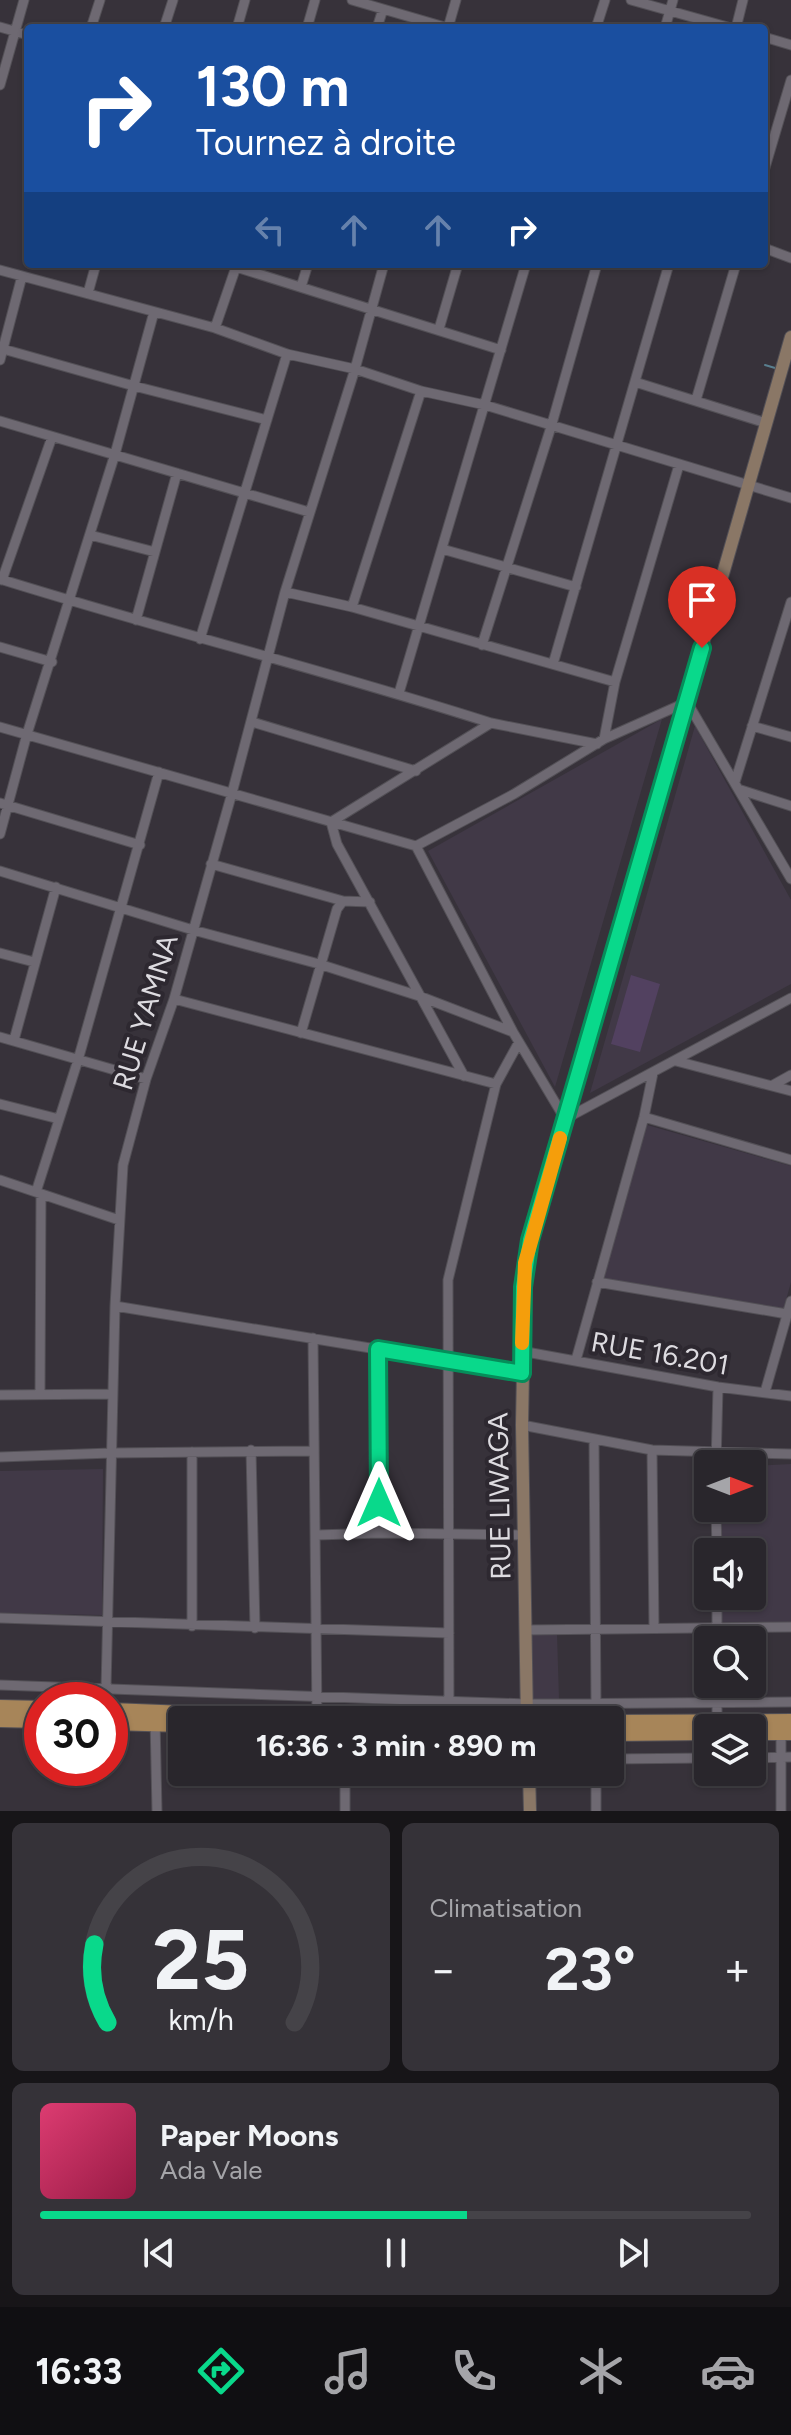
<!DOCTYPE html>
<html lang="fr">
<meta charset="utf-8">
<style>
body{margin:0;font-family:Figtree,sans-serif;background:#353238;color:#f1f3f6;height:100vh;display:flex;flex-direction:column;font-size:30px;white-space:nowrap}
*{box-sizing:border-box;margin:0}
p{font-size:26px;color:#a5a5a9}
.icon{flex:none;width:44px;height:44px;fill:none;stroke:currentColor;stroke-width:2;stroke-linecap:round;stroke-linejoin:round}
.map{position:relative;height:1811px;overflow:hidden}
.details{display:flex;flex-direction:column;gap:12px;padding:12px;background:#171518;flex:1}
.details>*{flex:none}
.top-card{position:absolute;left:24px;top:24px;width:744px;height:244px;border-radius:8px;box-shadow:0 2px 6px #0004,0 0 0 2px #454348;background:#1a4fa0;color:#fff;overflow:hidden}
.needle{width:52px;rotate:90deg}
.controls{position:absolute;left:694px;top:1450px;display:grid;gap:16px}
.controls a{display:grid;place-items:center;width:72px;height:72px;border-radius:8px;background:#29262c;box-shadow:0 2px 6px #0004,0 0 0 2px #454348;font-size:40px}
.speed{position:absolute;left:24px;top:1682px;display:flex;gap:16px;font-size:40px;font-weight:700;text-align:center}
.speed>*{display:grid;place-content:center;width:104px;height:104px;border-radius:50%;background:#29262c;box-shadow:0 2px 6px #0004,0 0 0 2px #454348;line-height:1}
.speed .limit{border:12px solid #d22;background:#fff;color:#111}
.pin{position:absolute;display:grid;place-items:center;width:68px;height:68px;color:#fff;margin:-82px -34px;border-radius:50% 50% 50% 0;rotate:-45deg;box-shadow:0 0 8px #0007}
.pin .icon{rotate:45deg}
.me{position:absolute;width:88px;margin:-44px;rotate:0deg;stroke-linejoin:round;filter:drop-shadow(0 0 6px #0008)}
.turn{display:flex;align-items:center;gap:28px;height:168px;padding:0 40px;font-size:36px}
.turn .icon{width:104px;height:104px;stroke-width:2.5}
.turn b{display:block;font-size:56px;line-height:68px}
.lanes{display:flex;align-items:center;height:76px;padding:0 40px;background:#0003;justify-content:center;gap:40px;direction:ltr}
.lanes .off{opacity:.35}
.big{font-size:60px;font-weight:700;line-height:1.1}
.details .tile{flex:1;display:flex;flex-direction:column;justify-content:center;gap:12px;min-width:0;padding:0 28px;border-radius:12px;background:#353238}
.details .dial{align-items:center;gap:0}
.dial svg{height:208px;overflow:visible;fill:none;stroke:#454348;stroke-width:7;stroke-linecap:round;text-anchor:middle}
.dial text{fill:#f1f3f6;stroke:none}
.song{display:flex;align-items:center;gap:24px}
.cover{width:96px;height:96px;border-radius:12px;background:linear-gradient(135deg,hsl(340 70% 55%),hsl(340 70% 35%))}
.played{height:8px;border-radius:4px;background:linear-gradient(90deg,#09d98b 60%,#454348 60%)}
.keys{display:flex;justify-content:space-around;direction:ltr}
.heat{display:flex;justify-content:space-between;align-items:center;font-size:44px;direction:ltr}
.details .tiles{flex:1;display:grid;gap:12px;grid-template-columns:1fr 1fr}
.tile:last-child{grid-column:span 2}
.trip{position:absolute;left:168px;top:1706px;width:456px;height:80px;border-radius:8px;background:#29262c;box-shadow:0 2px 6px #0004,0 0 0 2px #454348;font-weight:700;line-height:80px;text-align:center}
.tab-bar{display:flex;height:128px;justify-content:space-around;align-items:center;background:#100f12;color:#a5a5a9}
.tab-bar .icon{width:56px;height:56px}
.tab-bar .selected{color:#09d98b}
.tab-bar b{font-size:36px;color:#f1f3f6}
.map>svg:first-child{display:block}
.built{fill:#413947}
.green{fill:#524160}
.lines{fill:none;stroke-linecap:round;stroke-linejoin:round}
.stream{stroke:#597f8f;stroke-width:2}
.minor-casing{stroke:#535056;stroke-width:11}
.secondary-casing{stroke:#535056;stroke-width:14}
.primary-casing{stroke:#535056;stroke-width:16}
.minor{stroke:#6e6972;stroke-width:9}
.secondary{stroke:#8a7766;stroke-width:12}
.primary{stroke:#a78559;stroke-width:14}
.route-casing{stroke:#068d5a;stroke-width:20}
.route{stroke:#09d98b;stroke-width:14}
.slow{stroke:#f59e0b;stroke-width:14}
.labels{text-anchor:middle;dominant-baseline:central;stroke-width:8;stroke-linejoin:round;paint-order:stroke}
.street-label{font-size:28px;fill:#dddbe0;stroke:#2d2830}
</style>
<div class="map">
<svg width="791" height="1811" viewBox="0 0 791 1811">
<rect width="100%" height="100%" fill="#37323a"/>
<path class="built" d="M662,719L555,1087L428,851Z
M695,726L791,900V984L590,1093Z
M647,1125L791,1166V1282L783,1311L601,1279Z
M791,1464V1624H722V1596H752V1552H722V1508H752V1466Z
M103,1469L102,1615L0,1613V1471Z
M557,1634L559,1699L529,1700L528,1635Z"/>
<path class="green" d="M631,975L660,984L640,1052L611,1044Z"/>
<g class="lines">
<path class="stream" d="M765,365L775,368"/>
<g class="minor-casing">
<path id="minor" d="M352,0L448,28
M631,0L731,28
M0,27L28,35
M91,28L100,0
M164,28L173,0
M237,28L245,0
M307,28L315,0
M377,28L383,9
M448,28L456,0
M596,28L605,0
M665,28L673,0
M736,28L743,0
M764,37L791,45
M0,85L24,0
M764,171L791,80
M764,248L791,258
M236,267L501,350
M0,270L215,328L287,354L355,369L421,391L485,405L791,498
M301,287L308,264
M88,293L96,264
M215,328L237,264
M439,329L458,264
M3,349L134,386L267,420
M0,360L22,276
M635,382L766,423
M696,400L736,264
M0,421L309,512
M90,535L155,552
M442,549L576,587
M0,579C163,630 329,671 491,723
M2,580L52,437
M285,592L352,607L615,682
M352,607L421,391
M136,620L177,473
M200,639L287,354
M482,645L551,427L597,264
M0,647L52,662
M553,664L669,264
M399,693L526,264
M252,722L416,771
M752,726L791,737
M0,727L416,846L514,794L604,739L687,702L791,879
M604,739L615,682L679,465
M735,782L791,602
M741,790L791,806
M0,803L140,845
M0,834L27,734L115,454L154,312
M416,846L513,1032L565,1119L791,998
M211,864L343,901
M0,871L193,930L319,964L419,996L513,1032
M0,953L34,962
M174,999L496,1084
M301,1033L337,909L343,901L370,902
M0,1037L146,1079
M14,1040L56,887
M676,1061L791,1091
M464,1076L337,844L331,822L491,723L597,744
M773,1085L791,1075
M0,1104L59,1119
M644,1117L791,1160
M0,1180L119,1220
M36,1192L78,1060L159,772
M597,1282L787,1314
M115,1306L522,1373
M313,1338L317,1719
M378,1349L379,1533
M521,1351L718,1387L791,1396
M576,1360L644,1117L653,1073
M765,1392L791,1301
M40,1394L41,1194
M0,1395L113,1394
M522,1425L652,1450L791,1454
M594,1439L596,1704
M251,1450L255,1628
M652,1450L654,1628
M192,1452V1626
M0,1457L111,1453L313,1451
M716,1464L718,1387
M716,1508L717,1552
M317,1535L379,1533L523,1535
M717,1596V1640
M0,1618L449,1633
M525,1630L791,1627
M717,1684V1722
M0,1685L526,1704L791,1702
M106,1689L115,1306L123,1165L146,1079L174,999L232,793L285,592L355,369L384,264
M155,1719L157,1811
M449,1720L448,1280L496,1084L519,1042
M781,1733V1811
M752,1758L791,1757
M610,1759L708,1758
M345,1772V1811
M596,1811V1772"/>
</g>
<g class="secondary-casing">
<path id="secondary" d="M527,1720L522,1425L525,1263L791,337
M529,1772L530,1811"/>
</g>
<g class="primary-casing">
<path id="primary" d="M0,1707L42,1708
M110,1710L363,1720
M0,1720L42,1721
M610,1722L791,1721
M110,1723L182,1725
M752,1733H791
M610,1734L708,1733"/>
</g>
<use href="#minor" class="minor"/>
<use href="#secondary" class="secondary"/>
<use href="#primary" class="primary"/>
</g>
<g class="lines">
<g class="route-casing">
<path id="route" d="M379,1503L378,1349L522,1373L523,1287L530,1240L702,648"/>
</g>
<use href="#route" class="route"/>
<path class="slow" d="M522,1343L525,1263L560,1138"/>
</g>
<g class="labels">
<g class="street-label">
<text transform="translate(145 1012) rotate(-73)">RUE YAMNA</text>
<text transform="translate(660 1353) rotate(10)">RUE 16.201</text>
<text transform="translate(499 1496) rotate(-91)">RUE LIWAGA</text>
</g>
</g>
</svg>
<div class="controls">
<a><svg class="needle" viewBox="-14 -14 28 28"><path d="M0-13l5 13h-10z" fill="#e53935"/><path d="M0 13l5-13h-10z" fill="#a5a5a9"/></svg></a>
<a><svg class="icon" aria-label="sound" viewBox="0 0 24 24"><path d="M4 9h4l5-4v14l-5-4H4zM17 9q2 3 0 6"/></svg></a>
<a><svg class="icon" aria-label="search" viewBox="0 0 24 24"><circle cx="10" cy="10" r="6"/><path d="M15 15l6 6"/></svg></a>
<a><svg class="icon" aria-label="layers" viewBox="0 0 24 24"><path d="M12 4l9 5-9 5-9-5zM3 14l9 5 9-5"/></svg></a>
</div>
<div class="speed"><div class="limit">30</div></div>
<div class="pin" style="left:702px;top:648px;background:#d93025"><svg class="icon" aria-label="arrive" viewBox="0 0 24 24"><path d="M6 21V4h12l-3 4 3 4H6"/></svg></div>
<svg class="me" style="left:379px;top:1503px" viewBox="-20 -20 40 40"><path d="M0-17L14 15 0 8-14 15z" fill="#09d98b" stroke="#fff" stroke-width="4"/></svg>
<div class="trip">16:36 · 3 min · 890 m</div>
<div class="top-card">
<div class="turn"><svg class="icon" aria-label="right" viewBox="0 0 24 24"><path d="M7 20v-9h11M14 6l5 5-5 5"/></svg><div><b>130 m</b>Tournez à droite</div></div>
<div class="lanes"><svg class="icon off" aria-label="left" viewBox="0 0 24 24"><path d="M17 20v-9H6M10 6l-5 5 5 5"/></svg><svg class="icon off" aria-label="ahead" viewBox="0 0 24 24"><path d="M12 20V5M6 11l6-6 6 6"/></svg><svg class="icon off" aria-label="ahead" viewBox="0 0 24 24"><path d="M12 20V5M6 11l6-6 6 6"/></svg><svg class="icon" aria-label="right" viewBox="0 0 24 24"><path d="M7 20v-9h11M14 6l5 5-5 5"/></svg></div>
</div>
</div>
<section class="details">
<div class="tiles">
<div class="tile dial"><svg viewBox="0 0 100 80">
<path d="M14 69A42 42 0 1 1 86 69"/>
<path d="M14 69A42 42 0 0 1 9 39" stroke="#09d98b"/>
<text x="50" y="56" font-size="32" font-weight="700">25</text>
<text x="50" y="72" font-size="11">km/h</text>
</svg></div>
<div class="tile"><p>Climatisation</p>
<div class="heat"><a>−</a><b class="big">23°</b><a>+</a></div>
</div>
<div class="tile">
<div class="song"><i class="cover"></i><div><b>Paper Moons</b><p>Ada Vale</p></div></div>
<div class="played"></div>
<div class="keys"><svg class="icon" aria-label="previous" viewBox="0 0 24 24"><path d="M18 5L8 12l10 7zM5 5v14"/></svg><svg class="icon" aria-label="pause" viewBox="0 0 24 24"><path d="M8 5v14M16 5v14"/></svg><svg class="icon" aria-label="next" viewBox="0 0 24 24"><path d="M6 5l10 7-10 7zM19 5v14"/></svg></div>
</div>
</div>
</section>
<nav class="tab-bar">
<b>16:33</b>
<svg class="icon selected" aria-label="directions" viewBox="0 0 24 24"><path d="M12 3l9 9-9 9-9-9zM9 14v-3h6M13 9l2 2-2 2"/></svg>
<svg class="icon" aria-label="music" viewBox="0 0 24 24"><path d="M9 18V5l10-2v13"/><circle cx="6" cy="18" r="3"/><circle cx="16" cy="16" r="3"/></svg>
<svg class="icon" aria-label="phone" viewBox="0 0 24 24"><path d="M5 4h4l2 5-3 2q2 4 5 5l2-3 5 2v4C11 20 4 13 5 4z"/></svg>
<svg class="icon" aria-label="climate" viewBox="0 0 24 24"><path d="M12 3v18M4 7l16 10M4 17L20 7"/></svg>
<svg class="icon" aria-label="car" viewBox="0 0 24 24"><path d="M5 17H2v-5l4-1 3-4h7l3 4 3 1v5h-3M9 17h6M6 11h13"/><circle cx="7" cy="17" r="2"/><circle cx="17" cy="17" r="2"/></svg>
</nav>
